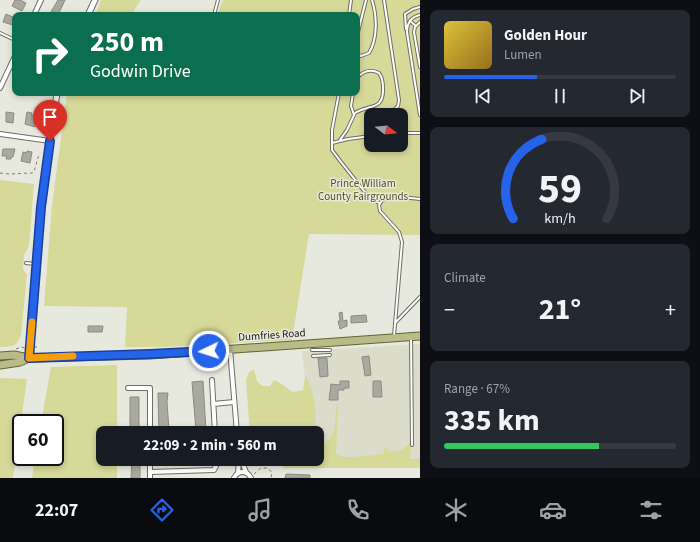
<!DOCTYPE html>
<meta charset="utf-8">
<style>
body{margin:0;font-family:"Source Sans 3",sans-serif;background:#242831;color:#f1f3f6;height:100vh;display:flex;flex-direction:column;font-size:15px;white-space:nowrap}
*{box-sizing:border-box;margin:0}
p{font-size:13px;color:#9ea1a6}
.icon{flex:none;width:22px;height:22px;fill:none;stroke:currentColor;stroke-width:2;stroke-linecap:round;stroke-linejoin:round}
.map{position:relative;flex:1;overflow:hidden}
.details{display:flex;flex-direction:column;gap:10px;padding:10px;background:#0d0f14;width:280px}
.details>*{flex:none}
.banner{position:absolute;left:12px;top:12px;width:348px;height:84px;border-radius:8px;box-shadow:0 2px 6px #0003;background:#0b6e4f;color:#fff;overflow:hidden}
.needle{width:26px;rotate:106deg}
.controls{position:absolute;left:364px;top:108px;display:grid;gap:8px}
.controls a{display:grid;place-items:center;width:44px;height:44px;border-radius:8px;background:#171b24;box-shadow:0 2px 6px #0003;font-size:20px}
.speed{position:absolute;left:12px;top:414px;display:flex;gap:8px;font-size:20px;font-weight:700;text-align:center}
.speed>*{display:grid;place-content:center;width:52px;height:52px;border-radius:50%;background:#171b24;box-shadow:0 2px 6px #0003;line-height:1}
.speed .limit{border:2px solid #111;border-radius:6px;background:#fff;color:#111}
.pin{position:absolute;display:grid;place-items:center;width:34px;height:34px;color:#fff;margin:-41px -17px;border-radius:50% 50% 50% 0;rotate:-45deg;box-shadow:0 0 4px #0007}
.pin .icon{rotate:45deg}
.me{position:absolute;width:44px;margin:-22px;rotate:266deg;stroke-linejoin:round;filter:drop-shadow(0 0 3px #0008)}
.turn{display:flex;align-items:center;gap:14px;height:84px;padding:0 12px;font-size:18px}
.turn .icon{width:52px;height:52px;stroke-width:2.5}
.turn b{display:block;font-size:28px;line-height:34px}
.big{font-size:30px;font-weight:700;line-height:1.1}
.details .tile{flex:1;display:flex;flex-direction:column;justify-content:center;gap:6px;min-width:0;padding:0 14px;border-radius:8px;background:#242831}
.details .dial{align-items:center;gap:0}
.dial svg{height:104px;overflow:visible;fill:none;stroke:#363941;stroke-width:7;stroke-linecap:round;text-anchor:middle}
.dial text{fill:#f1f3f6;stroke:none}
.song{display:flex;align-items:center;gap:12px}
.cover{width:48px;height:48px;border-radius:6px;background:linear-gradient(135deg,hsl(50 70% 55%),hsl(40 70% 35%))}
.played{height:4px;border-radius:2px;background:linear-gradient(90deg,#2563eb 40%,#363941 40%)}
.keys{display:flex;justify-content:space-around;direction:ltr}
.heat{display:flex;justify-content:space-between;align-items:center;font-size:22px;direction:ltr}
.charge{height:6px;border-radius:3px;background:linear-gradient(90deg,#34c759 67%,#363941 0)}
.trip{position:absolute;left:96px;top:426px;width:228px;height:40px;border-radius:8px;background:#171b24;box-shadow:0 2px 6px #0003;font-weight:700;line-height:40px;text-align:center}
.menu{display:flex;height:64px;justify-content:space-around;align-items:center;background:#090b0e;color:#9ea1a6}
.menu .icon{width:28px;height:28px}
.menu .active{color:#2563eb}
.menu b{font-size:18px;color:#f1f3f6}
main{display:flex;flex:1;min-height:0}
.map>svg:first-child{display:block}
.built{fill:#dbdcca}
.green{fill:#d6d998;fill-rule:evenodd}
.building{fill:#a9a99f;stroke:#8b8b81}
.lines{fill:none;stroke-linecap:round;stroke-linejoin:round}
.service-casing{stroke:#6d6e64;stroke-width:4}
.minor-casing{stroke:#6d6e64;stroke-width:6}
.tertiary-casing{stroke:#6d6e64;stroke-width:7}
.primary-casing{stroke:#63652d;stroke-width:9}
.path{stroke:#7b7c74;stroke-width:1;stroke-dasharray:3 3;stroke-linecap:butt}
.service{stroke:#fff;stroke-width:2}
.minor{stroke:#fff;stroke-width:4}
.tertiary{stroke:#fff;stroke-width:5}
.primary{stroke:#b9bb89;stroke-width:7}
.route-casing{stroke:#184099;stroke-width:10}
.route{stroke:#2563eb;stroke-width:7}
.slow{stroke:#f59e0b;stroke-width:7}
.labels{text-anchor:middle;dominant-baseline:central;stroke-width:3;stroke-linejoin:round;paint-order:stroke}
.park-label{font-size:11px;fill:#525318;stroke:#e8e9de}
.street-label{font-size:11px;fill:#191915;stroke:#e8e9de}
</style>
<main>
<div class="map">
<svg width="420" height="478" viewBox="0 0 420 478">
<rect width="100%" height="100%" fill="#e8e9de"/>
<path class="built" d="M420,344V459L314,462L317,459V433H311L302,351Z"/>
<path class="green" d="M101,0H141L136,7L132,15H95Z
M223,0H420V235L309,234L292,340L165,347H125L127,307L44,306L52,205L67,93H357V15H217ZM371,115H401V145H371Z
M0,180L34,184L29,246L24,255L23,269L27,275L21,335C16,348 13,346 0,347Z
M117,365V433H103V459H117V478H32L35,457H55V423H41L51,367Z
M254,369L257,381L262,386H270L274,380L280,383L293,392L303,390L305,377L306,376C315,394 317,413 315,433H250L246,380L249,372Z
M0,378L27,379L13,478H0Z
M338,403C337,415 337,426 337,438C337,444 335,448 336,454C347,461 371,454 383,454L386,445L388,452L402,450L410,443L411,451L409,459H420V468H284L280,463L265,462L258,459H317V448L319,449C323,445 329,440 332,435C337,427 334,411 338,403Z"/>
<path class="building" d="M15,0H20L26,3L22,11L12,6Z
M58,0H65L58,15H49Z
M6,14L15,18L13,25L3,22Z
M6,112L14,113L13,123L6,122Z
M27,112L32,113L31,115L35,116V127L25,124Z
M3,149H15L13,157H11V159H6L7,156H2Z
M27,151L32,152L30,163L21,161L23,152L27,153Z
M342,312L343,321L347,320V326L340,329L338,321H340L339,313Z
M366,315L367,322L351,323V316Z
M88,326H103L102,332H88Z
M369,356L371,375L365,376L362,357Z
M318,358H327L328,376L320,377Z
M203,381L206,431H196L192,382Z
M340,381H349V388H344V390H338V400H329L331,384L340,385Z
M373,381H381L382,397H373Z
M158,393H168L167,402L169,430H167V433H159Z
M130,397H139V433H130Z
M132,459H140V478H131Z
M286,474L310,475V478H285Z"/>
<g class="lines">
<g class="service-casing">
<path id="service" d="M384,0L399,100L398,106L389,115
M214,15L218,0
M349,15L351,0
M420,15C411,17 407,23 407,32L420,115
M410,21L416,26
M420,22L415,27L414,32L420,67
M406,29L405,14L413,9L420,7
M0,33L15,40
M357,36L366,0
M357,54L361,56L369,53C378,38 377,16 372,0
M339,93L332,130V150L341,162L368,196L379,203
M353,93L351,106L354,115
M401,133H420
M340,140L347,130L355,113C369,104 384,111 383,88C383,83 382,77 379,73C371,69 363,71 357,78
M332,143L348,139L371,136
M26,263L35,264
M395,323L420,297
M394,336L402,242L399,232L380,211L379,205L383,199L393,196L420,199
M411,337L412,445
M312,350H330
M313,356L330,355"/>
</g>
<g class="minor-casing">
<path id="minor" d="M34,15L41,0
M0,88L15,56
M0,134L50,141
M230,349L237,433
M212,380L215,433
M128,388H150V433
M213,404L234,402
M150,459V478
M241,459L246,472
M150,472L214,470L216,466L217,459
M238,473L239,459
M234,478C238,470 247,470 251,478"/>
</g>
<g class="tertiary-casing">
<path id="tertiary" d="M88,15L95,0
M29,358L42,196L57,93"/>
</g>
<g class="primary-casing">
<path id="primary" d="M0,356L14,355L29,358L150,355L420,336
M0,365L20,362L29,358"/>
</g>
<path class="path" d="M0,173L9,174L32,173L34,172L38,157L42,156
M34,347H40
M16,349L21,347L25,348
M254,474L261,468H267L272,472L271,478"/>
<use href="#service" class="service"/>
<use href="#minor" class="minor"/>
<use href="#tertiary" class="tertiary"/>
<use href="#primary" class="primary"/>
</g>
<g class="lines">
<g class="route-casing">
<path id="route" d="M50,141L41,207L29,358L150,354L209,351"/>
</g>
<use href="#route" class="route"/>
<path class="slow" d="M32,322L29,358L73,356"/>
</g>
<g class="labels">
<g class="park-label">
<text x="363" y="183">Prince William<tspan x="363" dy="13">County Fairgrounds</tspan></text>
</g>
<g class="street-label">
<text transform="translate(272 335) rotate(-4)">Dumfries Road</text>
</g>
</g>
</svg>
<div class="controls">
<a><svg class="needle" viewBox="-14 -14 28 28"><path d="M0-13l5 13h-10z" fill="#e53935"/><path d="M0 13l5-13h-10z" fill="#9ea1a6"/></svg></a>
</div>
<div class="speed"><div class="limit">60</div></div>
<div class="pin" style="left:50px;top:141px;background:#d93025"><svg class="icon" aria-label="arrive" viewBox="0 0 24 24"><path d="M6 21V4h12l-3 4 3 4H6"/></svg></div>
<svg class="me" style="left:209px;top:351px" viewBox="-20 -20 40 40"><circle r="17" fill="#2563eb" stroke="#fff" stroke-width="3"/><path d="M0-11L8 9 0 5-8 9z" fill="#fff"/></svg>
<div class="trip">22:09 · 2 min · 560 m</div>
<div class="banner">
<div class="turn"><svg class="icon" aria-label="right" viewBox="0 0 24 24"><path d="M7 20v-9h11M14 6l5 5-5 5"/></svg><div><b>250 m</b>Godwin Drive</div></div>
</div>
</div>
<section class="details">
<div class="tile">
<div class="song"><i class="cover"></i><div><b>Golden Hour</b><p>Lumen</p></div></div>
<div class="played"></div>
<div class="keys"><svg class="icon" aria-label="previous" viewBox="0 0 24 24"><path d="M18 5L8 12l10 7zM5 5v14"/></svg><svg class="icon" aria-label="pause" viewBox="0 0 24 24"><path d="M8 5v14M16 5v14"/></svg><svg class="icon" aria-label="next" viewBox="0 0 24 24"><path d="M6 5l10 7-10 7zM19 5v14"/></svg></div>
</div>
<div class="tile dial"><svg viewBox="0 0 100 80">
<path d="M14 69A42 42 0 1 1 86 69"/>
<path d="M14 69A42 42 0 0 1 36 8" stroke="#2563eb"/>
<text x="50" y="56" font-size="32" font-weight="700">59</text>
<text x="50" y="72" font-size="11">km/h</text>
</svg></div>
<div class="tile"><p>Climate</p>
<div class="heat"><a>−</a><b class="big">21°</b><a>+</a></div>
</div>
<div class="tile"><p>Range · 67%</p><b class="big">335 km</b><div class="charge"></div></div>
</section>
</main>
<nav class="menu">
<b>22:07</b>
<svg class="icon active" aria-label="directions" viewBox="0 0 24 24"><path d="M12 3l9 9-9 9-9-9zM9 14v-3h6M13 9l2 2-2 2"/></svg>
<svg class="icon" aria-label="music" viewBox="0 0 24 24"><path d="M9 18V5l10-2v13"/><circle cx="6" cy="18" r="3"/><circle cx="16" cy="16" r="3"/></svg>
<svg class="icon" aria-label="phone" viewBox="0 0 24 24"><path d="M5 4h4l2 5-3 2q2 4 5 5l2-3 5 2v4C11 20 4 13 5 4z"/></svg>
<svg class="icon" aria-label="climate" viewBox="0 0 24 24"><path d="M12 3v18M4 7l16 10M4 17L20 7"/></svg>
<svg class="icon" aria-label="car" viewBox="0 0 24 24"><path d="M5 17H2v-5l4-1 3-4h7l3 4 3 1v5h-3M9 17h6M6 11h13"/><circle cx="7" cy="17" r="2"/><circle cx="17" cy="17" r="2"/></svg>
<svg class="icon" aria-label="filters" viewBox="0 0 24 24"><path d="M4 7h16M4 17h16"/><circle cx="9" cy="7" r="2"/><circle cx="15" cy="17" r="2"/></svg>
</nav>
